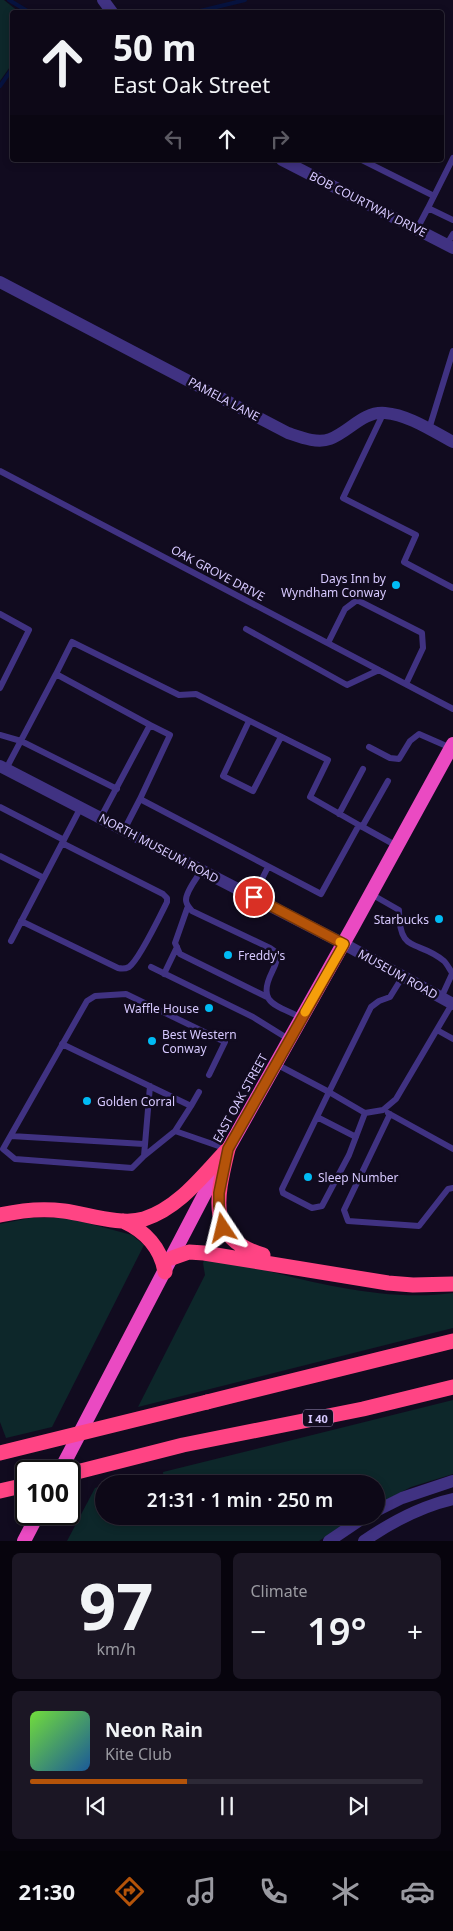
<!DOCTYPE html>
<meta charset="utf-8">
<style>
body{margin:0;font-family:"Noto Sans",sans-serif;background:#1b1624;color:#f1f3f6;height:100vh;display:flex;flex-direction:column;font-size:19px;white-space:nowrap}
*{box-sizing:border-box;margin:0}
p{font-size:16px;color:#9a9aa1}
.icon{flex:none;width:28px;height:28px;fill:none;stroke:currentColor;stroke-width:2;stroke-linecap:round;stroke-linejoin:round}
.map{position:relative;height:1541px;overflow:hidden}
.side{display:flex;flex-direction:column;gap:12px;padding:12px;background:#07040d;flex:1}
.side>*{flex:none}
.guide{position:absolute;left:10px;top:10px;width:434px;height:152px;border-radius:5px;box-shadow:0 2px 8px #0003,0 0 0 1px #2d2936;background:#0d0817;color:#f1f3f6;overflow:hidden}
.speed{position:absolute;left:15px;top:1460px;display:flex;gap:10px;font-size:25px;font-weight:700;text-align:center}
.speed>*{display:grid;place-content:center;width:65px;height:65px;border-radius:50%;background:#0d0817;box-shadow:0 2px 8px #0003,0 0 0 1px #2d2936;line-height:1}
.speed .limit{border:2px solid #111;border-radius:8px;background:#fff;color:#111}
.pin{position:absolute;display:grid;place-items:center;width:42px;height:42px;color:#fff;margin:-21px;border:2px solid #fff;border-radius:50%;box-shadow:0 1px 5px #0007}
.me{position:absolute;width:55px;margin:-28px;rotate:350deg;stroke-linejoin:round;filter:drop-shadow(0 0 4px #0008)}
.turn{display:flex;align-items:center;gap:18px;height:105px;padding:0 20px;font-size:22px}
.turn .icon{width:65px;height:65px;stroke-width:2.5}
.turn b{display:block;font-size:35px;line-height:42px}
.lanes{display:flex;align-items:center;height:48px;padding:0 20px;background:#0003;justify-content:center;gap:25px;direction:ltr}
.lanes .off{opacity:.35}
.big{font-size:38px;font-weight:600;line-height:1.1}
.side .tile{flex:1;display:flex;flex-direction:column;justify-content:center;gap:8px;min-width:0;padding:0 18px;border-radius:8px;background:#1b1624}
.side .dial{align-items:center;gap:0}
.dial b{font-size:65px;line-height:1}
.song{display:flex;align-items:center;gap:15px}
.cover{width:60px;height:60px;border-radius:8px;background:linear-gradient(135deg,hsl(100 70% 55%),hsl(210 70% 35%))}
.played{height:5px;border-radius:2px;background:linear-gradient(90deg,#b45309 40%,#2d2936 40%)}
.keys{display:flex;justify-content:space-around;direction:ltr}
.heat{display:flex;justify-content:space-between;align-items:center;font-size:28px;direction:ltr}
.side .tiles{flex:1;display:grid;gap:12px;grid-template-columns:1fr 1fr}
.tile:last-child{grid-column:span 2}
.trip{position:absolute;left:95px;top:1475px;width:290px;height:50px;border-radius:25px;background:#0d0817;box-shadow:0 2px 8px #0003,0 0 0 1px #2d2936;font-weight:600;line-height:50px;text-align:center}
.dock{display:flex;height:80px;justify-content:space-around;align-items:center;background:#050309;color:#9a9aa1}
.dock .icon{width:35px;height:35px}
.dock .current{color:#b45309}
.dock b{font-size:22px;color:#f1f3f6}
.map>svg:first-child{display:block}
.green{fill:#0d272a}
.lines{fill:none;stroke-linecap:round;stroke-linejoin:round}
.stream{stroke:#06123e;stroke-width:4}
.service{stroke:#403282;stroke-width:6}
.minor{stroke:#403282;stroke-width:12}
.tertiary{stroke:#403282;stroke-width:12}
.trunk{stroke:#ea4ac2;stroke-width:14}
.motorway{stroke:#ff4484;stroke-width:15}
.motorway-bridge{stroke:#ff4484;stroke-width:15}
.route-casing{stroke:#753606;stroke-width:12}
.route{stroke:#b45309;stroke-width:9}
.slow{stroke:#f59e0b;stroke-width:9}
.poi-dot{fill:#00bbf4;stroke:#110b1f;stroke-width:2}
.labels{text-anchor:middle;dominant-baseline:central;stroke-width:5;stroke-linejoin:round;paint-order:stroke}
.shield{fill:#110b1f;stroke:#9c90bc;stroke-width:1}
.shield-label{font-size:11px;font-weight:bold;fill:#d7c9ff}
.street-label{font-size:12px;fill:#d7c9ff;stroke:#110b1f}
.poi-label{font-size:12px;fill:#d7c9ff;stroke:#110b1f;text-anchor:start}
</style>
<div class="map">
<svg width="453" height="1541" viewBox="0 0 453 1541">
<rect width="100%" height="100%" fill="#110b1f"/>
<path class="green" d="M0,0H4L19,12H12V64L0,81Z
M30,1218H68L132,1235L144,1245L52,1427L6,1438L0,1422V1224Z
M207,1255C282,1274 375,1304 453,1293V1328L138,1407L205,1275L203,1263Z
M453,1400V1474L411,1487L376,1505V1484H164L163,1472Z
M104,1485V1516H356L319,1541H67L95,1488Z"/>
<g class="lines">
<path class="stream" d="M9,0L29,12
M196,12L245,0
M0,86L12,69"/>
<path class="service" d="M362,160L434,196
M428,208L453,158
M417,229L428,208L453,220
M447,244L453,234
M384,412L343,498L416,535L404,562L453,588
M429,429L453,351
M0,471L453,709
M0,614L29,630L0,688
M246,629L347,685L379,670
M328,643L345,609L357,600L422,633L423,648L406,684
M56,674L72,642L179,695L196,694L328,760L310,797L359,825
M249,721L223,776L253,791L281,737
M150,725L170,735L140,799L321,894L359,825L397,846
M0,735L21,741L117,789
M369,747L390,758L399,759L410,741L419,734L451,748
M6,769L56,674L150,725L101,817
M0,807L64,840
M339,814L363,769
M362,827L388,781
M124,830L140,799
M0,856L44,878
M201,871C197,878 186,891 186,900C186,905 190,908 192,911L270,948L277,953C278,961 275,965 272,972C256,1004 277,1005 302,1018
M371,894L399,910C399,955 418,939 444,961C447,964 450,970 453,974
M253,897L268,867
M188,906L175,943L180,954L267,997
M21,921L118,968C122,969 125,969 129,967C139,960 160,916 167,902V898L163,894L62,843
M11,941L81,807
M151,967L253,1017L290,1040
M164,974L177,947
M403,976L390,997L379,1001L371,1007L329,1092L365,1113L383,1110L396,1099L452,1004
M441,998L452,974
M437,1030L453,1039
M62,1044L191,1106L175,1131L227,1149
M276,1064L329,1092L282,1189L283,1193L312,1208L322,1206L349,1155L365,1113
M150,1086L144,1156L175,1131
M191,1106L199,1092
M388,1113L453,1149
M390,1114L344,1210L348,1221L419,1226L448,1189L453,1188
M317,1117L356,1137
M11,1136L144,1144
M144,1156L132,1168L15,1159L3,1149L87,1001L95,996L126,994L225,1042L209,1075"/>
<path class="minor" d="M0,282L288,433C300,437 317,444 330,439C349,432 363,411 385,413C409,415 432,431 453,442
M344,944L453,1004"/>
<path class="tertiary" d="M103,0L112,12
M282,160L453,248
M0,766L344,944
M376,1511L402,1498L453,1481
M329,1541L366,1516
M364,1541C390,1523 422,1506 453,1499"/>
<path class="trunk" d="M60,1471L228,1149L352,928L453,744
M24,1541L38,1514"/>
<path class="motorway" d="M228,1149C217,1196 205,1238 263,1255
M0,1215C22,1210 42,1208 64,1211C87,1214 121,1226 144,1219C179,1208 203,1175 228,1149
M123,1221C145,1231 161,1248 165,1272
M172,1258L189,1252L204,1253L388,1283L413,1285L453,1284
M207,1402L453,1341
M69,1474L183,1445L363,1409L453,1387
M0,1491L26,1485"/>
<path class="motorway-bridge" d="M0,1453L207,1402"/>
</g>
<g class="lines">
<g class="route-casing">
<path id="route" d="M223,1228L219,1206V1193L228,1149L344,944L254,897"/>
</g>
<use href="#route" class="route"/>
<path class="slow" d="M305,1012L344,944L340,942"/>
</g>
<g class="poi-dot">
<circle cx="396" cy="585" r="5"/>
<circle cx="439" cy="919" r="5"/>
<circle cx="228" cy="955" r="5"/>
<circle cx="209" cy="1008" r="5"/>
<circle cx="152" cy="1041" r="5"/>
<circle cx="87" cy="1101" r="5"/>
<circle cx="308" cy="1177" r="5"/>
</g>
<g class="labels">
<rect class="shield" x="303" y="1409.5" width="30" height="17" rx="4"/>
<g class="shield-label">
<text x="318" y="1418">I 40</text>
</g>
<g class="street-label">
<text transform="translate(368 204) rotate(27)">BOB COURTWAY DRIVE</text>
<text transform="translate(224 399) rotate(28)">PAMELA LANE</text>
<text transform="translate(218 573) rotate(28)">OAK GROVE DRIVE</text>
<text transform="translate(159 848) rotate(28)">NORTH MUSEUM ROAD</text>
<text transform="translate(398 974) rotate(29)">MUSEUM ROAD</text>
<text transform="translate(240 1098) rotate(-61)">EAST OAK STREET</text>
</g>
<g class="poi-label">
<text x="386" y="578" text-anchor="end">Days Inn by<tspan x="386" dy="14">Wyndham Conway</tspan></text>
<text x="429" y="919" text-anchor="end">Starbucks</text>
<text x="238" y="955">Freddy's</text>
<text x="199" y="1008" text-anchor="end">Waffle House</text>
<text x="162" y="1034">Best Western<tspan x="162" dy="14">Conway</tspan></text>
<text x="97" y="1101">Golden Corral</text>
<text x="318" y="1177">Sleep Number</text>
</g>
</g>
</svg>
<div class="speed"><div class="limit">100</div></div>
<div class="pin" style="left:254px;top:897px;background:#d93025"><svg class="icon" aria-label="arrive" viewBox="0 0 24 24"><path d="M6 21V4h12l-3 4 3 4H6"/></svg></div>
<svg class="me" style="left:223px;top:1228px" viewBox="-20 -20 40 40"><path d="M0-17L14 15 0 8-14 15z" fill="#b45309" stroke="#fff" stroke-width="4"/></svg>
<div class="trip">21:31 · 1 min · 250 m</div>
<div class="guide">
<div class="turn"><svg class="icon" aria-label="ahead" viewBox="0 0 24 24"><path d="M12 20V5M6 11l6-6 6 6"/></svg><div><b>50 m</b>East Oak Street</div></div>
<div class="lanes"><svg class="icon off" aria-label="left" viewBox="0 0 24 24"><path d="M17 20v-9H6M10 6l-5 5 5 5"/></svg><svg class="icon" aria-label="ahead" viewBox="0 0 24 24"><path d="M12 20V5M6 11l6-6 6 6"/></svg><svg class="icon off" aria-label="right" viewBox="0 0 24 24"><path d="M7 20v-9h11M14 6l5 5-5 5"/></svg></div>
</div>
</div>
<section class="side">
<div class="tiles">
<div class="tile dial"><b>97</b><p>km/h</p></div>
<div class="tile"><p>Climate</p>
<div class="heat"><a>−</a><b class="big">19°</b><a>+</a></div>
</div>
<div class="tile">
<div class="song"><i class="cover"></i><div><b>Neon Rain</b><p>Kite Club</p></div></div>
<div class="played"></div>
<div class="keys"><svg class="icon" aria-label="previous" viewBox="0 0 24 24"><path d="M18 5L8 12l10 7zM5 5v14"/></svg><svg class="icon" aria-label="pause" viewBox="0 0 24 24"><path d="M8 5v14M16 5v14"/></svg><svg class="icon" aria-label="next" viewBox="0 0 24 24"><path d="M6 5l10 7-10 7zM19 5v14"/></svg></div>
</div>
</div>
</section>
<nav class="dock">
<b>21:30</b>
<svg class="icon current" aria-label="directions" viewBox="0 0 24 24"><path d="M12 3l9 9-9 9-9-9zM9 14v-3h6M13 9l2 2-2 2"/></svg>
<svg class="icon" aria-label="music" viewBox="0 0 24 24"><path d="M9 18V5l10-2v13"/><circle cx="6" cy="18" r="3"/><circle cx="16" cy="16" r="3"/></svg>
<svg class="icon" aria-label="phone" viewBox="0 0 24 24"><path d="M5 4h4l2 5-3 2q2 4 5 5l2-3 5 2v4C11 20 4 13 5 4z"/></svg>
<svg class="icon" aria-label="climate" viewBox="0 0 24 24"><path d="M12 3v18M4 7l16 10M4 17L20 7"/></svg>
<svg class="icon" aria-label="car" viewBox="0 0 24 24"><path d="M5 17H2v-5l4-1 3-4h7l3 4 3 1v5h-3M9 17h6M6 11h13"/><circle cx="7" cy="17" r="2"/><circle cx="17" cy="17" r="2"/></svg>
</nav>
